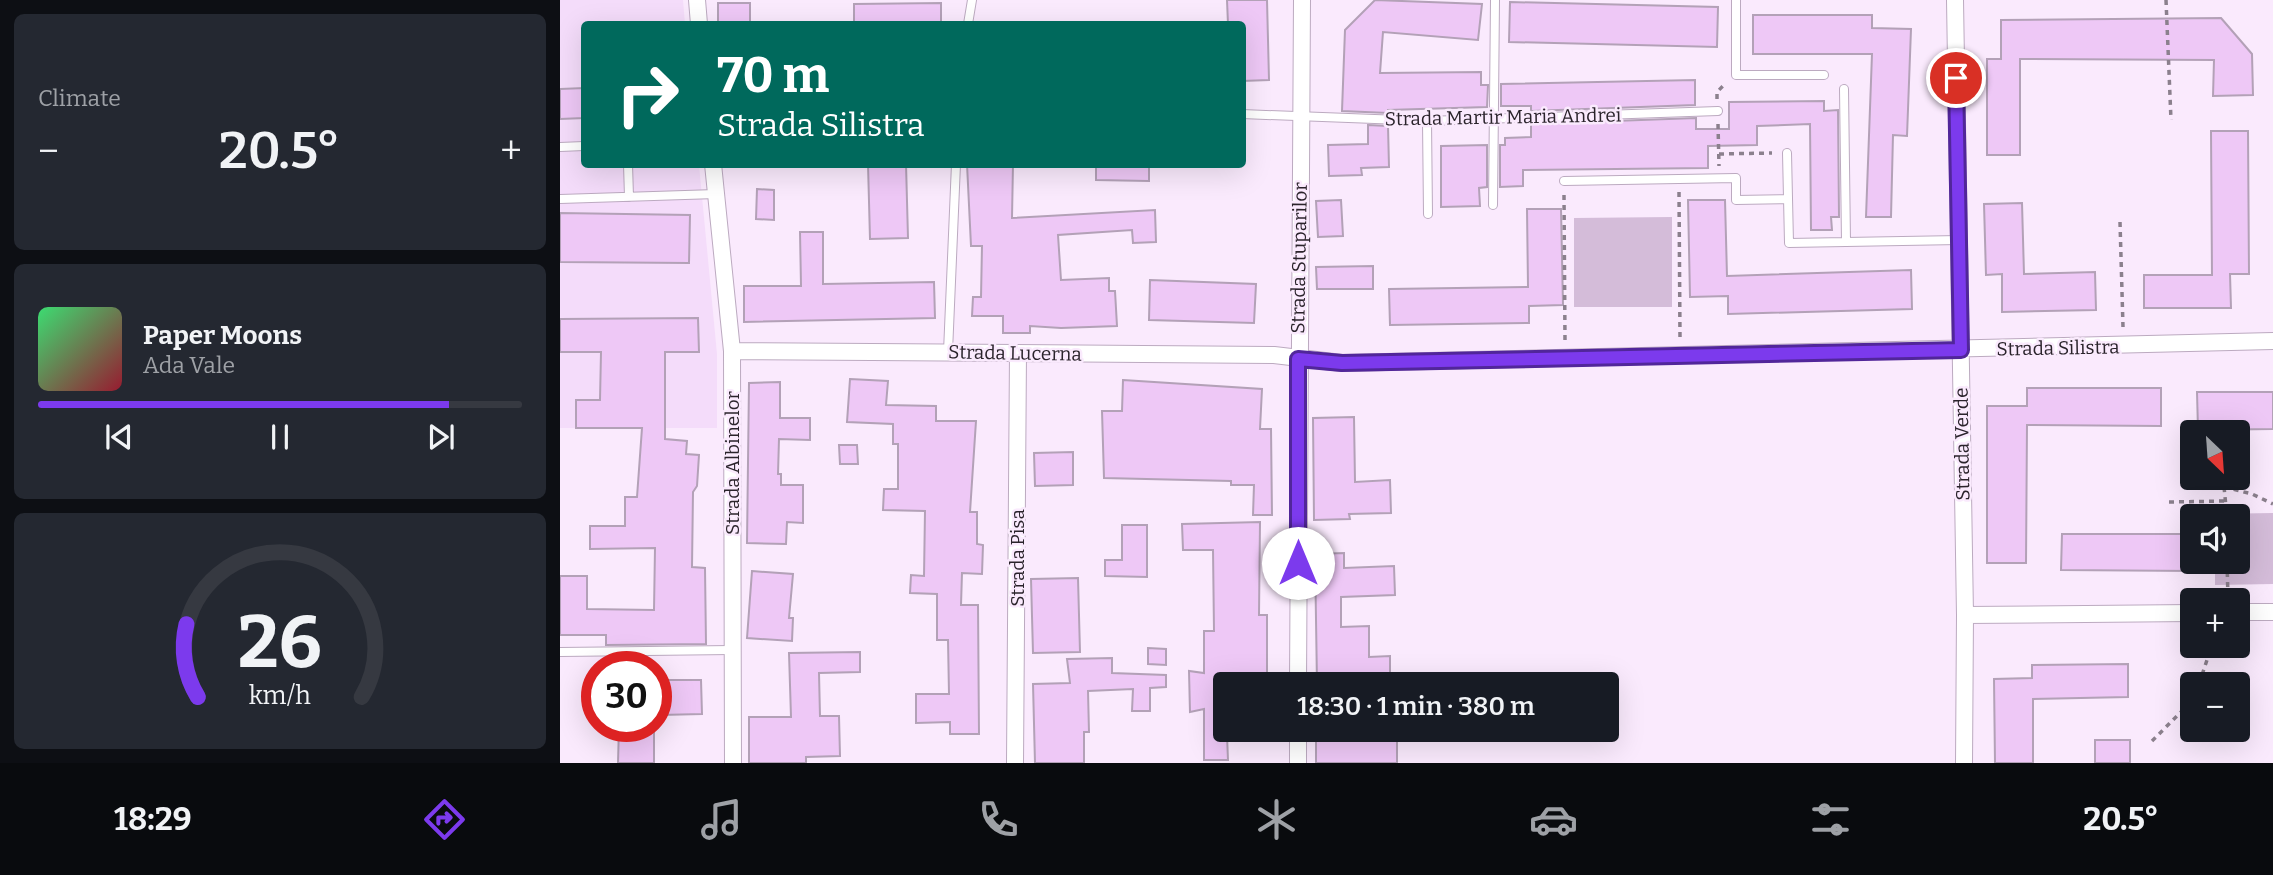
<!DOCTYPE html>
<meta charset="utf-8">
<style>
body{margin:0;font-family:Bitter,serif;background:#242831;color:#f1f3f6;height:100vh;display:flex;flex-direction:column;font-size:26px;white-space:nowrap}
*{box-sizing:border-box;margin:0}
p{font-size:23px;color:#9ea1a6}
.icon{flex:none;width:38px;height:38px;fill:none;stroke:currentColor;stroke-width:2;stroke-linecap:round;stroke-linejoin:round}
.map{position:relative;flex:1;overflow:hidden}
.panel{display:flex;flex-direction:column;gap:14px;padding:14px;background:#0d0f14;width:560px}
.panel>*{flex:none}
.top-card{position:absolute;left:21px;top:21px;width:665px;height:147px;border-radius:7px;box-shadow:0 7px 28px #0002;background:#00695c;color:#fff;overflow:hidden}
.needle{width:46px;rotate:155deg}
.tools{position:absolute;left:1620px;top:420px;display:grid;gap:14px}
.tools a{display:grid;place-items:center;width:70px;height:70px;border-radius:7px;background:#171b24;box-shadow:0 7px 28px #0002;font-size:35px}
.speed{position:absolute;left:21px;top:651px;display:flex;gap:14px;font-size:35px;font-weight:700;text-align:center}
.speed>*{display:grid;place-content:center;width:91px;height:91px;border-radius:50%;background:#171b24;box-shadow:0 7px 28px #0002;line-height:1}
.speed .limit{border:10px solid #d22;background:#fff;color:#111}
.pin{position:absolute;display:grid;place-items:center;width:60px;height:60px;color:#fff;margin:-30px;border:4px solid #fff;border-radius:50%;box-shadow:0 2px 7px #0007}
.me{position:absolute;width:77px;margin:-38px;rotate:0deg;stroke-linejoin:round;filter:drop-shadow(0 0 5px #0008)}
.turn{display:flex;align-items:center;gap:24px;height:147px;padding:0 21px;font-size:32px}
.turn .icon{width:91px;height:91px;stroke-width:2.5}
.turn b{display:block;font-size:49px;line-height:60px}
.big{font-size:52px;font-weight:600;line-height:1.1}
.panel .card{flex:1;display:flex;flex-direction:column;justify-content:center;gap:10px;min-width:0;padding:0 24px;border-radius:10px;background:#242831}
.panel .dial{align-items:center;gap:0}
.dial svg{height:182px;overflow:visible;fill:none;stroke:#363941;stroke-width:7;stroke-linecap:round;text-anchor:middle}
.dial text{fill:#f1f3f6;stroke:none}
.song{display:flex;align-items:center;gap:21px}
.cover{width:84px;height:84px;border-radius:10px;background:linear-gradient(135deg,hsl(140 70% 55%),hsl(350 70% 35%))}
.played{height:7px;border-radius:4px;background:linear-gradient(90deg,#7c3aed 85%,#363941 85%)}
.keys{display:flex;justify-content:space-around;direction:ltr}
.heat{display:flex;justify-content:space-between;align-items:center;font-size:38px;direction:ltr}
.trip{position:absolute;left:653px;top:672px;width:406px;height:70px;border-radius:7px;background:#171b24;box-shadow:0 7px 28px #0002;font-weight:600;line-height:70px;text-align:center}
.tab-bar{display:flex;height:112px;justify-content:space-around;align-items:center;background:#090b0e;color:#9ea1a6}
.tab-bar .icon{width:49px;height:49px}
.tab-bar .on{color:#7c3aed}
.tab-bar b{font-size:32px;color:#f1f3f6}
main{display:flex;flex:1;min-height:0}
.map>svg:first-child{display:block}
.built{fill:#f4dcfa}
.green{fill:#d4bcd9}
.building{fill:#eec8f6;stroke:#b3a1b7;stroke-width:2}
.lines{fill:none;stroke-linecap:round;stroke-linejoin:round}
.lane-casing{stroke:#bcaac0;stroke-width:10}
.street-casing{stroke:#bcaac0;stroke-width:18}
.path{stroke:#8b808d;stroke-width:3.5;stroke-dasharray:5 5;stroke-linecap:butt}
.lane{stroke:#fff;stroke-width:8}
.street{stroke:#fff;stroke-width:16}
.route-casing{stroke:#51269a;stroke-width:18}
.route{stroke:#7c3aed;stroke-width:12}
.labels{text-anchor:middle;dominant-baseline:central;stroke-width:5;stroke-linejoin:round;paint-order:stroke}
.street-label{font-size:19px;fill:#2a232b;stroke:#faeafd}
</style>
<main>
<section class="panel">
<div class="card"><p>Climate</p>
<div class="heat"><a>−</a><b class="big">20.5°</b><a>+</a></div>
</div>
<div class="card">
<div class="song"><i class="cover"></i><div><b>Paper Moons</b><p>Ada Vale</p></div></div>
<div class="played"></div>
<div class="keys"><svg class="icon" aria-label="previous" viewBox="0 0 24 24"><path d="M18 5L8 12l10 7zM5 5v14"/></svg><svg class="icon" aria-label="pause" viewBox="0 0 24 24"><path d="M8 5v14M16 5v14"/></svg><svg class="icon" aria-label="next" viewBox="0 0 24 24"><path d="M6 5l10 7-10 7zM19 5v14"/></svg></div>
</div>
<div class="card dial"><svg viewBox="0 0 100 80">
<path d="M14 69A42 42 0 1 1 86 69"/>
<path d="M14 69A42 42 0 0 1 9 37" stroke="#7c3aed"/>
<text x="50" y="56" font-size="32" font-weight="700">26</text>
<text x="50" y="72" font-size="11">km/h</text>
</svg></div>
</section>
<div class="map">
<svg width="1713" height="763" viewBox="0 0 1713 763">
<rect width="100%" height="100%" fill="#faeafd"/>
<path class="built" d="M0,0H123L125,24H24V164L139,165L157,354V428H0Z"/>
<path class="green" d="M1112,217V307H1014V218Z
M1713,513V584L1655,585V562H1678V516H1654V514Z"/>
<path class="building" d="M667,0H707L709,80L682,81V24H668Z
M815,0L922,4L918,40L823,32L820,73L921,72V85H928L927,107L828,110V113L782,111L785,30Z
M950,2L1158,7L1157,47L949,42Z
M158,3H190V24H158Z
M381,3V24H294V4Z
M1193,15H1312V28L1351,29L1347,136L1333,135L1331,217H1306L1312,54H1193Z
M1661,18L1692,54L1693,95L1653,96L1654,60L1460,59V155H1427V59H1441V20Z
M1135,80V105L971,111V106H941V84Z
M24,88V118L0,119V89Z
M1264,101V111L1278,110L1279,217H1271L1272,230H1251L1250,124L1197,126V145L1148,146V168L963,170V186L940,187V145H945V138L971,137V124L1136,118V129H1169V102Z
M808,125L828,126L829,167L801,168L802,175L769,176L768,145L808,144Z
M1651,131H1688L1689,274H1670L1671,308H1584V275H1652Z
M927,145V187L919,188L920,206L881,207V146Z
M308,164H346L348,238L310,239Z
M407,164H453L452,218L595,210L596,242L573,243L572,230L498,235L501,280L549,278V291H555L557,326L501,328L470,326V333H443V316H412L413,297H421L422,246H411Z
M536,164H589V181L536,180Z
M197,189L214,190V220L196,219Z
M781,200L783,236L758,237L756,201Z
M1128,200H1165L1167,276L1351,270L1352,309L1168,314V296L1130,297Z
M1462,203L1464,274L1535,272L1536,310L1442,312V274L1426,275L1424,204Z
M967,209H1001L1003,305L969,306V323L830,325L829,289L968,287Z
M0,213L130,215L129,263L0,262Z
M240,232H263V284L374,282L375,318L184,322V286H241Z
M813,266V289H757L756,267Z
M590,280L696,284L694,323L589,320Z
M138,318L139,352H105V439L127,441L126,454L139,455L137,486L133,492L132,567L145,568L146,644L46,645V635H0V576H27V609L94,610L95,548L30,549V526H65V497H77L82,428H16V400H40L41,352H0V319Z
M290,379L328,381L326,405L376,406V421H416L410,512H417V544L423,545L422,574L402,573L401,605H418L419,734H390V722L356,723V694H389L388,640H377V594L350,593L351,575L364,576L365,511L323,510L324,489H338V444H333V424L287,422Z
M563,380L702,389L700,429H711L712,515H693L694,485H671V481L544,478L542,411H562Z
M220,382V418H250V440L219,439L218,474H221V485H243V523L227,522L226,544L187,543L189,383Z
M1467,388H1601V426L1467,425L1466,563H1427V406H1467Z
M1637,392H1713V429L1638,430Z
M794,417L795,482L830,480L831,513L789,514L790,519L754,520L753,418Z
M279,445H297L298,464H280Z
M513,452V485L475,486L474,453Z
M700,522L699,615H707V684H665L668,760H644V709L630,712L629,671L644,673V631H654L653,550H623L622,524Z
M562,525H587V577L545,576V560H562Z
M1502,534H1633V571L1501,570Z
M784,553V568L834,566L835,595L781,597V627L809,626V657L830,656V684H757L755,554Z
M192,571L233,574L229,618H233L232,641L187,638Z
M518,578L520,652L473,653L471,579Z
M588,648L606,649V665L588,664Z
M300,652V672L259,673L260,716H279L280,756L246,757V763H189V717H231L229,653Z
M552,658V673L606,675V687L590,688V711H572L573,689L528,691L529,732H524V763H475L473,684L510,683L507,659Z
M1568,664V697L1473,699V763H1435L1434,679L1472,678V665Z
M99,680H141L142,714L100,715Z
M59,726H94V763H58Z
M756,730H837V763H756Z
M1535,740H1570V763H1535Z"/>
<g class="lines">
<g class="lane-casing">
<path id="lane" d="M1176,0V75H1264
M408,24L412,0
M1284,89L1286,242
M682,114L867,121L1158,111
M867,121L868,214
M0,147L24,146
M1227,153L1229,243L1399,240
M68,164L69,197
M1004,181L1176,178V200L1228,199
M0,199L156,194
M933,205L935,0
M388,352L396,164
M0,652L172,650"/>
</g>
<g class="street-casing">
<path id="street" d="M137,0L139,24
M1395,0L1405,615L1404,763
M153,164L172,351L173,763
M172,351L714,355L782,363L1713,341
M1678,612H1713
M1405,615L1633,613
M738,684L742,0
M738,730V763
M455,763L458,353"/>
</g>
<path class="path" d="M1606,0L1611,120
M1157,99V92L1166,83
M1158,124L1159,166
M1159,154L1212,153
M1119,192L1120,338
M1004,195L1005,341
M1560,222L1563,327
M1624,452L1633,453
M1660,478L1664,487L1667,516
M1664,487L1692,494L1713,504
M1609,502L1666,501
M1667,562L1668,598
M1639,684L1648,657L1658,646
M1592,741L1633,700"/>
<use href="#lane" class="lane"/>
<use href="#street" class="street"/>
</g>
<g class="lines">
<g class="route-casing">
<path id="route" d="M738,563V359L782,363L1401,350L1396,78"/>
</g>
<use href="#route" class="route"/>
</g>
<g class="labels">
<g class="street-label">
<text transform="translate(943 117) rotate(-1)">Strada Martir Maria Andrei</text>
<text transform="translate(739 258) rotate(-89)">Strada Stuparilor</text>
<text transform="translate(1498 348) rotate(-1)">Strada Silistra</text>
<text transform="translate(455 353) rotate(1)">Strada Lucerna</text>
<text transform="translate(1402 444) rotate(-91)">Strada Verde</text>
<text transform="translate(172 463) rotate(-90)">Strada Albinelor</text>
<text transform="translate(457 558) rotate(-90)">Strada Pisa</text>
</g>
</g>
</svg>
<div class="tools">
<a><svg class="needle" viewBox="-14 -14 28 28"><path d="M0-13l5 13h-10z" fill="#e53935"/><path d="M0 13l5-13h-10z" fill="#9ea1a6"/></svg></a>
<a><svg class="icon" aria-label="sound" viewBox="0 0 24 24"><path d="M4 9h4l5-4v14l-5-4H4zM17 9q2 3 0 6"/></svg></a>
<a>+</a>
<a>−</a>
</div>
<div class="speed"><div class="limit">30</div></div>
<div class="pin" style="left:1396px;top:78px;background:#d93025"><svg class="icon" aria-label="arrive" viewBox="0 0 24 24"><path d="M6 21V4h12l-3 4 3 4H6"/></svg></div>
<svg class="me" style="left:738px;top:563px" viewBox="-20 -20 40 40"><circle r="19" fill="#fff"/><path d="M0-13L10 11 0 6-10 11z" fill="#7c3aed"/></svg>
<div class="trip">18:30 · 1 min · 380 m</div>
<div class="top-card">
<div class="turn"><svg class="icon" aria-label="right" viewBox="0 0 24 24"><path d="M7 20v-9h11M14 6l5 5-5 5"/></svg><div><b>70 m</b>Strada Silistra</div></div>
</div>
</div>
</main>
<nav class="tab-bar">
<b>18:29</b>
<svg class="icon on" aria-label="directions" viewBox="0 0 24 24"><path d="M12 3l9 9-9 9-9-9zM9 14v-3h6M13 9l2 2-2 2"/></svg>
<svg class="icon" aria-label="music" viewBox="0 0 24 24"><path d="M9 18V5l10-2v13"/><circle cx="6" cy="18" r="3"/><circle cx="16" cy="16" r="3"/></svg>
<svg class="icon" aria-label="phone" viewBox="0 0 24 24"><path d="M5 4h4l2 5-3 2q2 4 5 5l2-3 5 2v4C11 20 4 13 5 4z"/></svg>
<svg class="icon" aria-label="climate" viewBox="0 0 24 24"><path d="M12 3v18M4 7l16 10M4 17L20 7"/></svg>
<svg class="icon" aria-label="car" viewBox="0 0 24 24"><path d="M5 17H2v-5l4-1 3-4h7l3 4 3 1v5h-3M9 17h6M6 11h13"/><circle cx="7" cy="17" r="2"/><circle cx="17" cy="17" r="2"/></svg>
<svg class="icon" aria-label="filters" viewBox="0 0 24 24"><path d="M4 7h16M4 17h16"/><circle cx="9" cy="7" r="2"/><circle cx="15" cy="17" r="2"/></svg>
<b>20.5°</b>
</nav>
